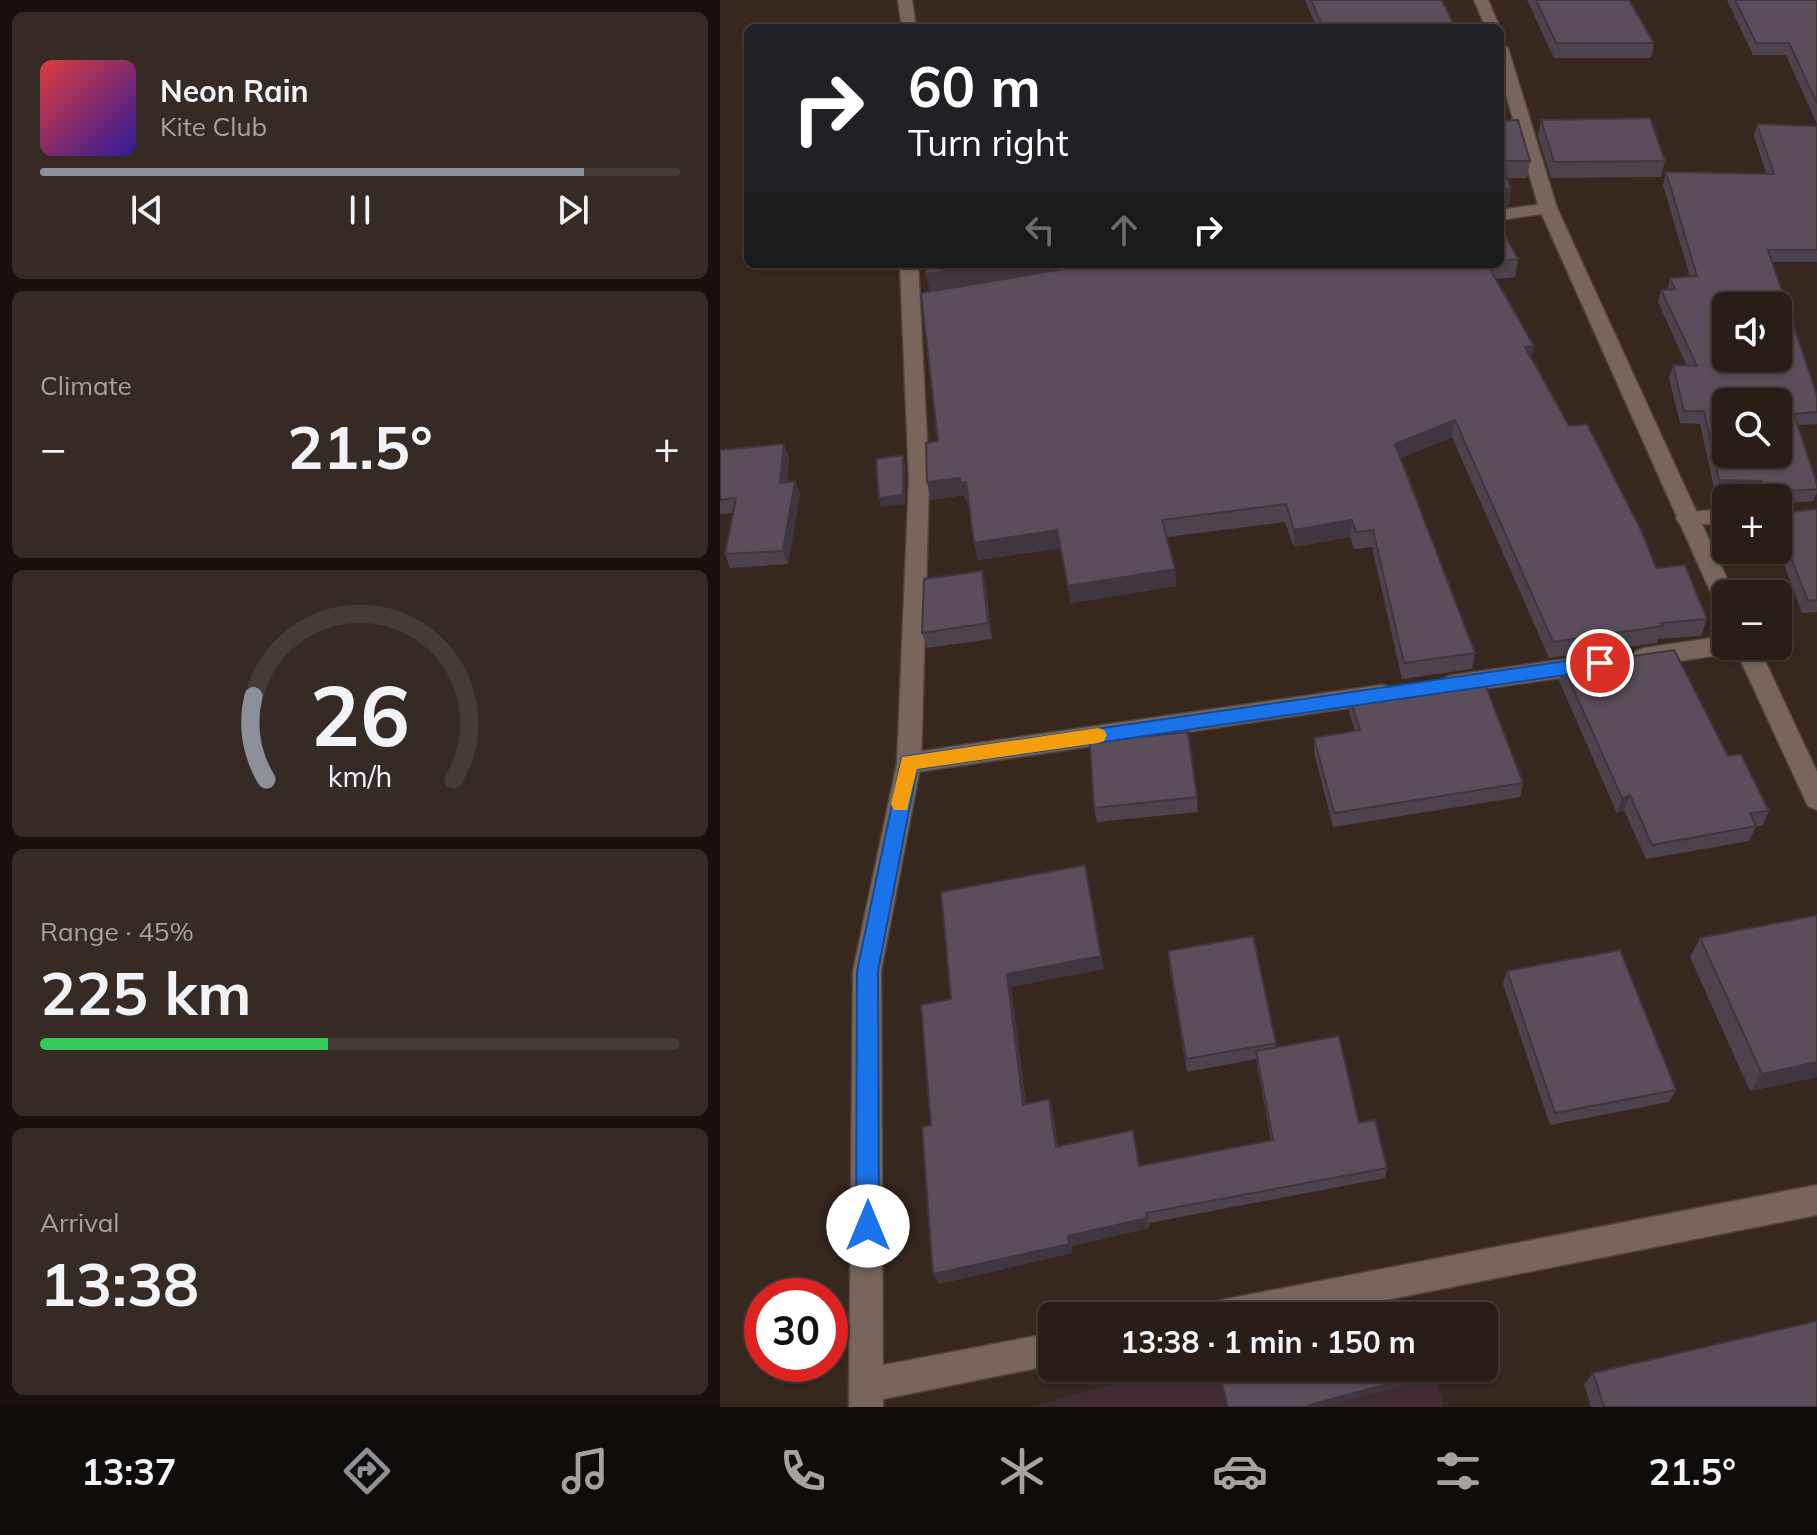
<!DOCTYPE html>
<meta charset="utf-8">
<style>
body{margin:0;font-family:Mulish,sans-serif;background:#352b24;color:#f1f3f6;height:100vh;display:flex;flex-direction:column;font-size:30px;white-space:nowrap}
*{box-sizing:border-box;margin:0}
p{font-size:26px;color:#a5a2a1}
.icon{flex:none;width:44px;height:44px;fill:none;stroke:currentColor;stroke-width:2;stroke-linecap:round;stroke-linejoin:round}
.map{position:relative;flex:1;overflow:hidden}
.sheet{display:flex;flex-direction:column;gap:12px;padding:12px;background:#17100d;width:720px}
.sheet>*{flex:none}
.guide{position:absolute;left:24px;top:24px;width:760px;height:244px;border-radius:12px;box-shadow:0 2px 6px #0004,0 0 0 2px #453c36;background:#202124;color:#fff;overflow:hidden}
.buttons{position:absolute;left:992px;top:292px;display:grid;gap:16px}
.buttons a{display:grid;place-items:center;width:80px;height:80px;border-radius:12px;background:#291e17;box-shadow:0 2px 6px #0004,0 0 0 2px #453c36;font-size:40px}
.speed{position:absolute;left:24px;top:1278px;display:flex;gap:16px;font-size:40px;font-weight:700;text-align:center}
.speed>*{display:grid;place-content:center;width:104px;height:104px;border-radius:50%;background:#291e17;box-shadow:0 2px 6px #0004,0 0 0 2px #453c36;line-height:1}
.speed .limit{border:12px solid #d22;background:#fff;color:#111}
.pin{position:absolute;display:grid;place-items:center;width:68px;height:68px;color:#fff;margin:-34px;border:4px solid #fff;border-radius:50%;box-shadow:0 2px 8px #0007}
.me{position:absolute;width:88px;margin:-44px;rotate:0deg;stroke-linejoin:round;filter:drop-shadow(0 0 6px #0008)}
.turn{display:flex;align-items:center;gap:28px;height:168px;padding:0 32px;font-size:36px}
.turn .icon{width:104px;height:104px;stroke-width:2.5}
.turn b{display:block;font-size:56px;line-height:68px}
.lanes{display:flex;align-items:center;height:76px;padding:0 32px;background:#0003;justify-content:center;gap:40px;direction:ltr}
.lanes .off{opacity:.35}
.big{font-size:60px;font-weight:700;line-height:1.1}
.sheet .card{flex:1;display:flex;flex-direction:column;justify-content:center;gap:12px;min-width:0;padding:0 28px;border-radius:12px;background:#352b24}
.sheet .dial{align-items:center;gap:0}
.dial svg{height:208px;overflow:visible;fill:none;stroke:#453c36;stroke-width:7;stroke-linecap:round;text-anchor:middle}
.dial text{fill:#f1f3f6;stroke:none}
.song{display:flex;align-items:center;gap:24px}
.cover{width:96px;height:96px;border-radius:12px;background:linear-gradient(135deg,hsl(0 70% 55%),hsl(250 70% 35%))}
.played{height:8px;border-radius:4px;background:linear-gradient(90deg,#8c9099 85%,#453c36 85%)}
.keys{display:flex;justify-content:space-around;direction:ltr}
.heat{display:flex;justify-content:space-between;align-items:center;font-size:44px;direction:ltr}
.charge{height:12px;border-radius:6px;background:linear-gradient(90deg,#34c759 45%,#453c36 0)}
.trip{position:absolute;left:318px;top:1302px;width:460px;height:80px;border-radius:12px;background:#291e17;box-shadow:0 2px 6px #0004,0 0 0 2px #453c36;font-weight:700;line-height:80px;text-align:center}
.dock{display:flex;height:128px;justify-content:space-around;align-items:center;background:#100c09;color:#a5a2a1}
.dock .icon{width:56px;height:56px}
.dock .selected{color:#8c9099}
.dock b{font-size:36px;color:#f1f3f6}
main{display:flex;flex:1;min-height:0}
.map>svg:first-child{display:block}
.education{fill:#402d33}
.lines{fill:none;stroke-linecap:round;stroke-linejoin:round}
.service-casing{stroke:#51453e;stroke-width:3}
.minor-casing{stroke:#51453e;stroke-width:3}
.service{fill:#78665d;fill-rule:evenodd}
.minor{fill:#78665d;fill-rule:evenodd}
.wall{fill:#4e424d}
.shaded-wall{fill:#40363f}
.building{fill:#5b4d5a;stroke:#40363f;stroke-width:2;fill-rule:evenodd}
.route{fill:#1a73e8;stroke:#114b97;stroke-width:2}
.slow{fill:#f59e0b}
</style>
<main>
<section class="sheet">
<div class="card">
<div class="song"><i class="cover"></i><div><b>Neon Rain</b><p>Kite Club</p></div></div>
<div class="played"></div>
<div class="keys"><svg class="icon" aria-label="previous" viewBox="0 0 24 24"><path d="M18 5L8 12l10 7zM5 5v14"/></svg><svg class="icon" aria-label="pause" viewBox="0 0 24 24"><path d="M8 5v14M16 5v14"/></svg><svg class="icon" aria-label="next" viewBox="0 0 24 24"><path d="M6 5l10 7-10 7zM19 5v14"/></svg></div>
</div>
<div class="card"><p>Climate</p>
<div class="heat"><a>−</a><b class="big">21.5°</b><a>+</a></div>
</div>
<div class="card dial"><svg viewBox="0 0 100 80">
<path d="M14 69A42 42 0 1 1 86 69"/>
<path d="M14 69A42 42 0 0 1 9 37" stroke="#8c9099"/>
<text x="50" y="56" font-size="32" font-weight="700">26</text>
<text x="50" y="72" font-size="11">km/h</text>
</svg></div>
<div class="card"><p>Range · 45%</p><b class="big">225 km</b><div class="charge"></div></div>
<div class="card"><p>Arrival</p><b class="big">13:38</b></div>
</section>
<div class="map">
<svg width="1097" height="1407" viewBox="0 0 1097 1407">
<rect width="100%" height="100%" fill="#37281f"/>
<path class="education" d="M452,1368H713L724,1407H311Z"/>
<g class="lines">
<g class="service-casing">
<path id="service" d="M828,203L837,208L834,212L780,220V210Z
M1006,509V525L959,523L956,518L959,513Z
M1006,636V646H1017L1014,651L1006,654L924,666L916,663L912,657L916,651L924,648Z
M875,655L883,658L887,664L883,670L875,673L734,693L726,691L722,684L726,677L734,675Z
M662,685L670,687L674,694L670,701L662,703L189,773L180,770L177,763L180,756L189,753Z
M1097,1185V1215L584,1316H486L491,1305L502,1300Z
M332,1333V1365L148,1402L136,1397L131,1385L136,1373L148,1368Z"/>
</g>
<g class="minor-casing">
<path id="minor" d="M178,0H192L196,28H182Z
M754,0H768L780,28V29L766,28Z
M780,43L788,48L837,208L1014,594H1006V610L998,608L995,602L819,208L780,74Z
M180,264H198L209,480L201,763L161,971L163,1407H129L133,971L177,763L189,480Z
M1014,646H1038L1097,772V810L1088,806Z"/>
</g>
<use href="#service" class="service"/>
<use href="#minor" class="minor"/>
</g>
<path class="wall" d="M585,0H722L735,28H597Z
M807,0H909L934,43L931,58H834Z
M1007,0H1097V124L1066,55H1033Z
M821,120L945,161L941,177L831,178L818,136Z
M780,121L810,161L807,178H787L789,206L780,207Z
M1037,124L1097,126V262H1052L1097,395V424L1077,425L1097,484V493L1093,501L1060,504V510L1063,513L1097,509V612L1082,613L1058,549V498H1039L1037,493L995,492L980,424L960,423L949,378L953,365L967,366L938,302L941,290H947L950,278L970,277L943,185L946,172L1046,173L1034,136Z
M780,226L798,259L795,277L775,279L812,360L849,426L936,568L987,619L981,636L938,639L937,643L829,658L732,437L681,458L755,653L752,669L682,679L652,547L634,549L630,537L574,547L565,522L447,537L455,569L456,586L351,603L340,548L258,560L248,500H245L244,495L211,500L207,482L218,441L210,292L205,264H780Z
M0,450L69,457L67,482L75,481L80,494L68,564L10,568L5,554L13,513L0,514Z
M266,587L272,639L207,648L202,633Z
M843,666L1008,756L1049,811L1042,826H1036L1029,841L926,859L904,810L897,813L839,681Z
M630,698L803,783L800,797L613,827L594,752V738L635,731L629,712Z
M477,797L478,812L377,822L374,808Z
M980,938L1097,1077L1030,1091L970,957Z
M449,965L556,1043V1047L639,1123L667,1168L665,1178L429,1223V1228L352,1246V1253L219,1284L211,1125L231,999L384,969L291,987L306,1104L333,1111L338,1147L419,1166L551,1140L536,1059L467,1072Z
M787,971L956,1090L949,1102L830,1125L783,984Z
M873,1373L1097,1407H871L864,1384Z"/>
<path class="shaded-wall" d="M791,188L789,206L780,207V190Z
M270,264H379L210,292L206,274Z
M814,346L811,363L805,347Z
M735,420L732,437L673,461L675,444Z
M64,444L69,457L65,496L60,483Z
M183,455L185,464V504L161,507L159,498Z
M240,478L246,482L250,499L245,500L244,495L211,500L207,482Z
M75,481L80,494L68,564L63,551Z
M632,520L630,537L574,547V530Z
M337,530L340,548L258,560L254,543Z
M455,569L456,586L351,603L348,586Z
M262,571L266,587L272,639L268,623Z
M910,795L904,810L897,813L902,798Z
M365,865L384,969L291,987L307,1117L303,1105L287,974Z
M1097,1062V1077L1030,1091L1042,1074Z
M329,1099L333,1111L339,1158L336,1147Z
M427,1218L429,1228L352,1246V1253L219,1284L213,1274L348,1236Z
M728,1368H749L604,1407H589V1405Z"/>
<path class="building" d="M591,0H722L735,28H603Z
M816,0H909L934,43H836Z
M1015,0H1097V103L1069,43H1036Z
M461,23L464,28H427Z
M930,118L945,161L834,162L821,120Z
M798,120L810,161H780V121Z
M1037,124L1097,126V250H1048L1097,395V412L1074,414L1097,484V489L1061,492L1060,510L1063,513L1097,509V600L1088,601L1058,524V498H1048L1042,481L999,480L984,411H964L953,365L977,366L941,290L955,289L950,278L977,276L946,172L1054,174ZM1006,306H1058V358H1006ZM1006,402H1058V454H1006Z
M780,164L791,188L780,190Z
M780,226L798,259L780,261Z
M205,264H270L206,274Z
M373,264H767L814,346L805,347L849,426L867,424L921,530L936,568L965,565L987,619L941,623L943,626L833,642L735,420L675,444L755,653L684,663L653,530L636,532L632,520L574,530L566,504L442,520L455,569L348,586L337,530L254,543L246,482L241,483L240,478L207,482L206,443L218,441L201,293Z
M64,444L60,483L75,481L63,551L5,554L16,498L0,500V450Z
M183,455V495L159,498L156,459Z
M262,571L268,623L202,633L204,579Z
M954,650L1008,756L1021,754L1049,811L1030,813L1036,826L932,845L910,795L902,798L843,666Z
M763,679L803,783L614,813L594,738L640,730L630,698Z
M468,732L477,797L374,808L370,742Z
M365,865L381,956L287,974L303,1105L329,1099L336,1147L413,1130L419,1166L553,1140L536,1051L619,1036L639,1123L655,1120L667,1168L426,1213L427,1218L348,1236L349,1244L213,1274L202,1127L211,1125L201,1005L231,999L221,892Z
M1097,915V1062L1042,1074L980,938Z
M533,936L556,1043L466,1059L448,951Z
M900,950L956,1090L835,1113L787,971Z
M1097,1321V1407H884L873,1373Z
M515,1368H728L589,1405V1407H508L499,1373Z"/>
<path class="route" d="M880,656L889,663L880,670L197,769L158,971L159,1226L156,1234L148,1237L139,1234L136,1226L137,971L182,757Z"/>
<path class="slow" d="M378,728L384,730L387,735L384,741L378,743L197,769L187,810H174L171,804L182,757Z"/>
</svg>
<div class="buttons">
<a><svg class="icon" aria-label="sound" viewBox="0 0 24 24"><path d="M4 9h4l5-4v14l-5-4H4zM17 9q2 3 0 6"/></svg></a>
<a><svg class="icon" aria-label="search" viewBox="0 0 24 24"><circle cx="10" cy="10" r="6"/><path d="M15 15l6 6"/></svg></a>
<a>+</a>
<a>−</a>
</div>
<div class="speed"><div class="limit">30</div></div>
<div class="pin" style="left:880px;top:663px;background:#d93025"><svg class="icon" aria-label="arrive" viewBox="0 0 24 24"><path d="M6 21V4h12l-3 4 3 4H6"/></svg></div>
<svg class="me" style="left:148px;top:1226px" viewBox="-20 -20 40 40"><circle r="19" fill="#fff"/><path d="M0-13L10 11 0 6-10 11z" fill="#1a73e8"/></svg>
<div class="trip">13:38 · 1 min · 150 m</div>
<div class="guide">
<div class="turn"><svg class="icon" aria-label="right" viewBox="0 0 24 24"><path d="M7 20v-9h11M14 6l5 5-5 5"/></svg><div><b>60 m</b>Turn right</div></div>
<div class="lanes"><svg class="icon off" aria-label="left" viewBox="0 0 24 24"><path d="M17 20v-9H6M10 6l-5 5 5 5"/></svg><svg class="icon off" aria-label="ahead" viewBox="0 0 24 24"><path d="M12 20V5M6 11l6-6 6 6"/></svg><svg class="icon" aria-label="right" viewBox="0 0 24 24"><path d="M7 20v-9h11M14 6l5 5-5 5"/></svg></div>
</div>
</div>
</main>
<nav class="dock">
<b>13:37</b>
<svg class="icon selected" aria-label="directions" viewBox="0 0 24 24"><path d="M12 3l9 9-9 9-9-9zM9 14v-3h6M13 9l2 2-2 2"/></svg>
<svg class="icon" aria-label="music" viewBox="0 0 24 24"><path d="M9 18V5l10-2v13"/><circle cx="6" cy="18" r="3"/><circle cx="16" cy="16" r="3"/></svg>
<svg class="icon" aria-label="phone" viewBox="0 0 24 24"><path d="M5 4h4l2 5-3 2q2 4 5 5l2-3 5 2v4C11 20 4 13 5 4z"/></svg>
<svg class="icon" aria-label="climate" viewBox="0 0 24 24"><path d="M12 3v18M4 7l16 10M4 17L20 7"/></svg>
<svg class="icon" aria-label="car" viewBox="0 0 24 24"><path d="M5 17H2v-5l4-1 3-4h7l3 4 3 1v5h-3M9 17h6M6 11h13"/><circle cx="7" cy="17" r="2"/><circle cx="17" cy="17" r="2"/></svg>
<svg class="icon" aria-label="filters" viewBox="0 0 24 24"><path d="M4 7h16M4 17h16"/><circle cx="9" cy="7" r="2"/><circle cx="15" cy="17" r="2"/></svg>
<b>21.5°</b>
</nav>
